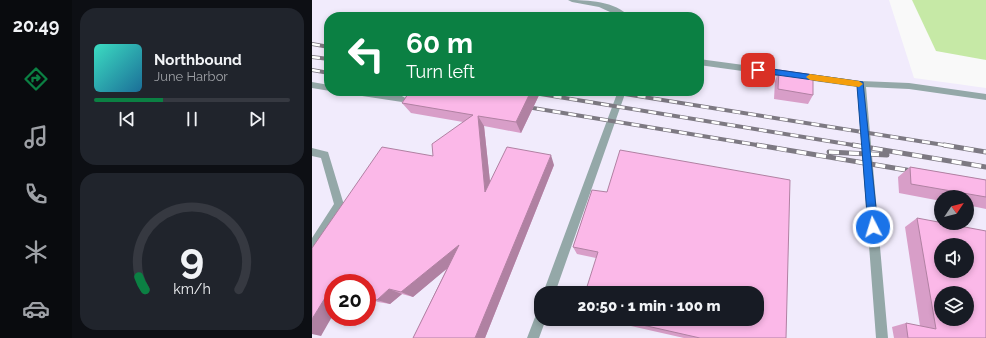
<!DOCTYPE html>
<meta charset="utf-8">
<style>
body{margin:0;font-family:Raleway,sans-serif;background:#20242c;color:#f1f3f6;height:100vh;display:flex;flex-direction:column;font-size:15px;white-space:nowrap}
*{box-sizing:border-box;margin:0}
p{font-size:13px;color:#9ea1a6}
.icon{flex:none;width:22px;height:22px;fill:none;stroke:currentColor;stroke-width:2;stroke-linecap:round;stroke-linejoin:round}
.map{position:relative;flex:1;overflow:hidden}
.details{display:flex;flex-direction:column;gap:8px;padding:8px;background:#0d0f14;width:240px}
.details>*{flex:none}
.banner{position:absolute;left:12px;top:12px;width:380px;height:84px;border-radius:16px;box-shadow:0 2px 6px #0003;background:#0b8043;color:#fff;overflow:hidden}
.needle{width:26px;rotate:55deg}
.buttons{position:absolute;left:622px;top:190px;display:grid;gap:8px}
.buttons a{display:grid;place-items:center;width:40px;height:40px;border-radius:50%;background:#171b24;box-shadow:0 2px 6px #0003;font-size:20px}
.speed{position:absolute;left:12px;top:274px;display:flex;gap:8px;font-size:20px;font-weight:700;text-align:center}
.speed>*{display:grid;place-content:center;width:52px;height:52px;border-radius:50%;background:#171b24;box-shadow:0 2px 6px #0003;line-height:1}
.speed .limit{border:6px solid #d22;background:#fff;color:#111}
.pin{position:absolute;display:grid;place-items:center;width:34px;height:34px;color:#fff;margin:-17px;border-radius:8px;box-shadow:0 2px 6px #0006}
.me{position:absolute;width:44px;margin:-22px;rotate:355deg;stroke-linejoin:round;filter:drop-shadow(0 0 3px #0008)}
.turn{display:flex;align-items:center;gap:14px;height:84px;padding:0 16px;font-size:18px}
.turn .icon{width:52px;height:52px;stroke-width:2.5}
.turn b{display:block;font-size:28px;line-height:34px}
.details .tile{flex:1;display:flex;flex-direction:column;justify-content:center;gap:6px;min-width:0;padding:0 14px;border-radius:16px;background:#20242c}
.details .dial{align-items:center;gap:0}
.dial svg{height:104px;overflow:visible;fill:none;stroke:#363941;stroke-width:7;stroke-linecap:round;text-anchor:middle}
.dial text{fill:#f1f3f6;stroke:none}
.song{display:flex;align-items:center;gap:12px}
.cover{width:48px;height:48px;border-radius:6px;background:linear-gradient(135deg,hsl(170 70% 55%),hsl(200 70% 35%))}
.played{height:4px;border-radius:2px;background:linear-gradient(90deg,#0b8043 35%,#363941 35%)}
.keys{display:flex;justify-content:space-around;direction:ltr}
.trip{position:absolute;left:222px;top:286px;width:230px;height:40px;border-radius:16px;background:#171b24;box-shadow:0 2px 6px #0003;font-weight:800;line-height:40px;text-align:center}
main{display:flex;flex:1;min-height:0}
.menu{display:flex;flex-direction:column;width:72px;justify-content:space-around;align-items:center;background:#090b0e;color:#9ea1a6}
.menu .icon{width:28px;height:28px}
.menu .current{color:#0b8043}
.menu b{font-size:18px;color:#f1f3f6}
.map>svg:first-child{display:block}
.built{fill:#f1ebfc;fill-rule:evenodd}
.green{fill:#c6e9a6}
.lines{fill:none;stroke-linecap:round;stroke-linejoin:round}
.lane{fill:#94a8a8;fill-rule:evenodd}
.rail-far1-casing{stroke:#7d7982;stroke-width:4}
.rail-casing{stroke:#7d7982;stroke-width:5}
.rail-far1{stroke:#fff;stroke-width:2.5;stroke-dasharray:8;stroke-linecap:butt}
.rail{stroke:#fff;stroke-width:3.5;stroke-dasharray:10;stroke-linecap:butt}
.wall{fill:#d89ec8}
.shaded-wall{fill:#b081a2}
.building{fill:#fbb8e8;stroke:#b081a2;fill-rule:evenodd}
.route{fill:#1a73e8;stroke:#114b97}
.slow{fill:#f59e0b}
</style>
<main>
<nav class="menu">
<b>20:49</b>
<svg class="icon current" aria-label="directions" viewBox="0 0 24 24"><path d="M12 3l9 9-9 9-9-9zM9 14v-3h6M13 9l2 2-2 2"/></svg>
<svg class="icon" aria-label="music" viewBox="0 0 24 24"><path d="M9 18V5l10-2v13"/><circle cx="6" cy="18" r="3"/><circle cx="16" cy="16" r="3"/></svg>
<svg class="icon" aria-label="phone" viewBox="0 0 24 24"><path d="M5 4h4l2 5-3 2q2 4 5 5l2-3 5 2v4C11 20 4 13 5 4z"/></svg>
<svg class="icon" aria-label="climate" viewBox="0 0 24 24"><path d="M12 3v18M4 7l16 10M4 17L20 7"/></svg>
<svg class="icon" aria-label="car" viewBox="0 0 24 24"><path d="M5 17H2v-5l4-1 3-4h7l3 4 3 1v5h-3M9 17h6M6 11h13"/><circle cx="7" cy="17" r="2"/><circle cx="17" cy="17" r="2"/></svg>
</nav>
<section class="details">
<div class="tile">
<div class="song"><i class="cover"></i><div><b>Northbound</b><p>June Harbor</p></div></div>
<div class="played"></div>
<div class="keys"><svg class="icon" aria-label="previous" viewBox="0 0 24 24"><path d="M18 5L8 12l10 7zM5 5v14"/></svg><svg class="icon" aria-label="pause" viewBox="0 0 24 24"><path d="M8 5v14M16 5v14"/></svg><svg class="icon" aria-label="next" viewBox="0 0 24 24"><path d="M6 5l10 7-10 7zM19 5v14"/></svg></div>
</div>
<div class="tile dial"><svg viewBox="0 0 100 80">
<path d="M14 69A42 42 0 1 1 86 69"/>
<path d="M14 69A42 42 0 0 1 9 59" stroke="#0b8043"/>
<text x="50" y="56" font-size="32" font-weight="700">9</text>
<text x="50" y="72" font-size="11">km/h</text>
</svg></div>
</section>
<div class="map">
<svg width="674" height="338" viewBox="0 0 674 338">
<rect width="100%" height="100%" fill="#f9f9f9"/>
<path class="built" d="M0,0H577L602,78L674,88V338H0ZM17,17H387V91H17ZM629,197H655V223H629ZM629,245H655V271H629ZM21,283H55V317H21ZM229,293H445V319H229ZM629,293H655V319H629Z"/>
<path class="green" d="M600,0H674V60L624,51Z"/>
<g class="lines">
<path class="lane" d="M256,0C276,0 303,1 318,17H309L287,7L260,2Z
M387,59L549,81L597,83L674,94V100L597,89L554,87L576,338H564L545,87L387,65Z
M0,82L17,85L18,91L0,88Z
M33,91C44,91 89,91 94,99L90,102L37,94Z
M306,91H314L243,293H231Z
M0,148L16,152L32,205L4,252L0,253V238L22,204L9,158L0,156Z
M229,310V319H234L227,338H215L225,312Z"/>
<g class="rail-far1-casing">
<path id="rail-far1" d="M0,44L17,47
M0,57L17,59
M0,70L17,73
M210,91L547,146
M294,91L638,146
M209,106L451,146"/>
</g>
<g class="rail-casing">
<path id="rail" d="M445,145L606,172
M541,145L674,167
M632,145L674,152
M517,152L575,155"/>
</g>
<use href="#rail-far1" class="rail-far1"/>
<use href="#rail" class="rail"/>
</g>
<path class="wall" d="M467,70L501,95L496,104L462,99L463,81Z
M98,91H229L209,133L172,126L178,182L242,165L173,338H101L135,268L101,297L90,294L78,304L66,302L55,298V283H21L9,336L0,248L121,156L151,122L99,113L90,103Z
M598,167L674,180V209L655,205V197H629V201L587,193L586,177Z
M280,190L474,338H372L288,319H445L284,258L265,254L261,247Z
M605,218L674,338H582L580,327L594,323L608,326L593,227Z"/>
<path class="shaded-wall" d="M219,91H229L209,133L204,122Z
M166,116L172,126L180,200L173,192Z
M239,155L242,165L173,338H163Z
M147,245L155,252L101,297L89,292Z
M26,278L39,283H22Z
M21,285V315L9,336L0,334V319Z
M77,289L90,294L78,304L65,300Z"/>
<path class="building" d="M467,70L501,75V95L466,89Z
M98,91H219L204,122L166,116L173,192L195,147L239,155L163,338H101L147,245L89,292L77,289L65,300L55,297V283H50L26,278L22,283H21V285L0,319V248L70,147L121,156L120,144L161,115L90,103Z
M308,150L478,180L474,338H388L304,319H445V293H273L286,252L261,247L280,190L295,192Z
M598,167L674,180V197L599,184Z
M605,218L674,231V338H596L594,323L624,329ZM629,245H655V271H629ZM629,293H655V319H629Z"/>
<path class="route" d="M446,67L551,82L566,227L565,230L561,232L558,230L556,227L545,86L443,72L442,70Z"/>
<path class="slow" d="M498,74L547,81L551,84L547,87L498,80L494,77Z"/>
</svg>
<div class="buttons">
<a><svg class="needle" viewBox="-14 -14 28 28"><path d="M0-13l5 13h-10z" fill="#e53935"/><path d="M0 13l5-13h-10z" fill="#9ea1a6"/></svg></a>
<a><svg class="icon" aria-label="sound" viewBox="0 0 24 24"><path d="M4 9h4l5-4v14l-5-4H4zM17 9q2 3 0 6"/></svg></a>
<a><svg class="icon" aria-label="layers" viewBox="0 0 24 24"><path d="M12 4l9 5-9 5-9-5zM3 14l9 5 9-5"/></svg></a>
</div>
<div class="speed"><div class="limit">20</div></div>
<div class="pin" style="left:446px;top:70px;background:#d93025"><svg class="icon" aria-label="arrive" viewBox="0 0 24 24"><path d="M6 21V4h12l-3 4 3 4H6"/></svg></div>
<svg class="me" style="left:561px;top:227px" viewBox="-20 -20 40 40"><circle r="17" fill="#1a73e8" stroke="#fff" stroke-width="3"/><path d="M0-11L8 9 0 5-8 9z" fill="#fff"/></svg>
<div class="trip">20:50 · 1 min · 100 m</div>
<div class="banner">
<div class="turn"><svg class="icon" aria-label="left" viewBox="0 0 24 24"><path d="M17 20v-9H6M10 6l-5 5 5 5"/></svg><div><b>60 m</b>Turn left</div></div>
</div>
</div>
</main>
